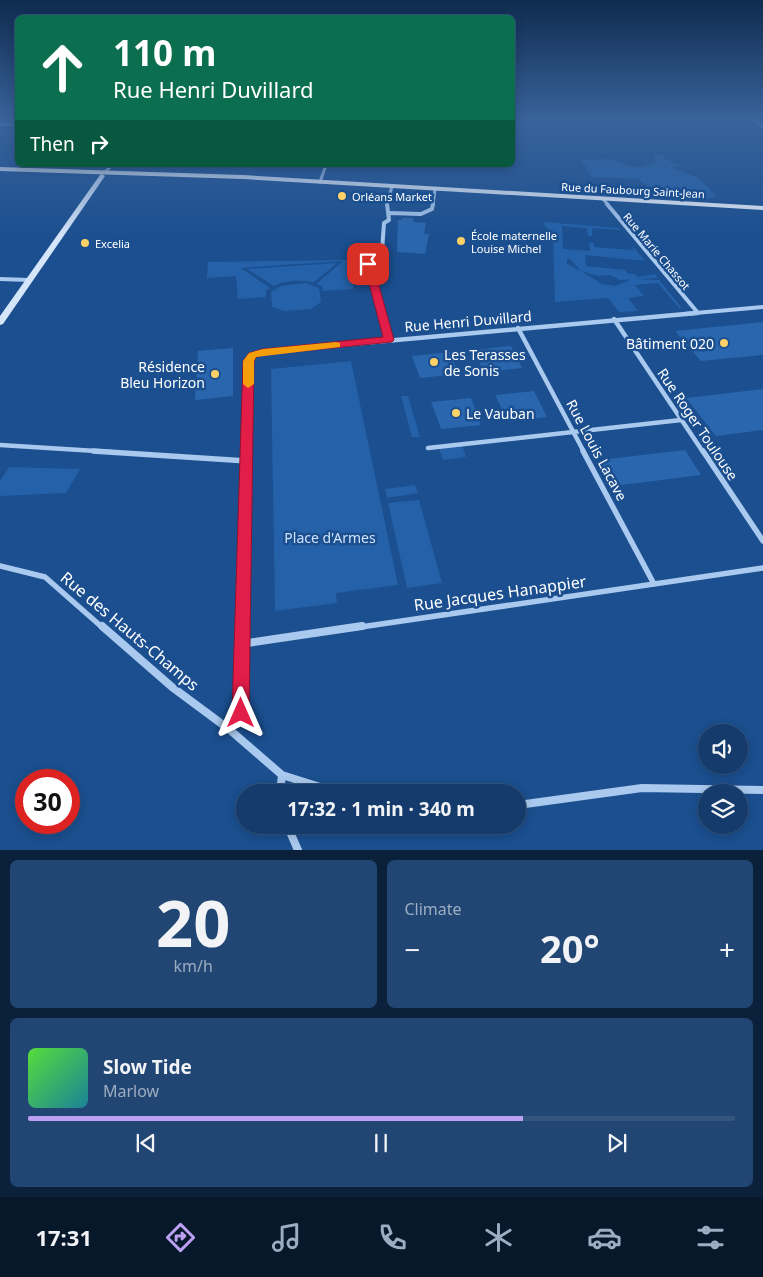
<!DOCTYPE html>
<meta charset="utf-8">
<style>
body{margin:0;font-family:"Noto Sans",sans-serif;background:#214673;color:#f1f3f6;height:100vh;display:flex;flex-direction:column;font-size:19px;white-space:nowrap}
*{box-sizing:border-box;margin:0}
p{font-size:16px;color:#9dadc1}
.icon{flex:none;width:28px;height:28px;fill:none;stroke:currentColor;stroke-width:2;stroke-linecap:round;stroke-linejoin:round}
.map{position:relative;height:850px;overflow:hidden}
.sheet{display:flex;flex-direction:column;gap:10px;padding:10px;background:#0b203b;flex:1}
.sheet>*{flex:none}
.hud{position:absolute;left:15px;top:15px;width:500px;height:152px;border-radius:8px;box-shadow:0 2px 12px #0003,0 0 0 1px #33557e;background:#0b6e4f;color:#fff;overflow:hidden}
.buttons{position:absolute;left:698px;top:724px;display:grid;gap:10px}
.buttons a{display:grid;place-items:center;width:50px;height:50px;border-radius:50%;background:#143b6b;box-shadow:0 2px 12px #0003,0 0 0 1px #33557e;font-size:25px}
.speed{position:absolute;left:15px;top:769px;display:flex;gap:10px;font-size:25px;font-weight:700;text-align:center}
.speed>*{display:grid;place-content:center;width:65px;height:65px;border-radius:50%;background:#143b6b;box-shadow:0 2px 12px #0003,0 0 0 1px #33557e;line-height:1}
.speed .limit{border:8px solid #d22;background:#fff;color:#111}
.pin{position:absolute;display:grid;place-items:center;width:42px;height:42px;color:#fff;margin:-21px;border-radius:10px;box-shadow:0 2px 8px #0006}
.me{position:absolute;width:55px;margin:-28px;rotate:0deg;stroke-linejoin:round;filter:drop-shadow(0 0 4px #0008)}
.turn{display:flex;align-items:center;gap:18px;height:105px;padding:0 15px;font-size:22px}
.turn .icon{width:65px;height:65px;stroke-width:2.5}
.turn b{display:block;font-size:35px;line-height:42px}
.then{display:flex;align-items:center;height:48px;padding:0 15px;background:#0003;gap:10px;font-size:19px}
.big{font-size:38px;font-weight:700;line-height:1.1}
.sheet .card{flex:1;display:flex;flex-direction:column;justify-content:center;gap:8px;min-width:0;padding:0 18px;border-radius:8px;background:#214673}
.sheet .dial{align-items:center;gap:0}
.dial b{font-size:65px;line-height:1}
.song{display:flex;align-items:center;gap:15px}
.cover{width:60px;height:60px;border-radius:8px;background:linear-gradient(135deg,hsl(110 70% 55%),hsl(190 70% 35%))}
.played{height:5px;border-radius:2px;background:linear-gradient(90deg,#bca0f2 70%,#33557e 70%)}
.keys{display:flex;justify-content:space-around;direction:ltr}
.heat{display:flex;justify-content:space-between;align-items:center;font-size:28px;direction:ltr}
.sheet .tiles{flex:1;display:grid;gap:10px;grid-template-columns:1fr 1fr}
.card:last-child{grid-column:span 2}
.trip{position:absolute;left:236px;top:784px;width:290px;height:50px;border-radius:25px;background:#143b6b;box-shadow:0 2px 12px #0003,0 0 0 1px #33557e;font-weight:700;line-height:50px;text-align:center}
.tab-bar{display:flex;height:80px;justify-content:space-around;align-items:center;background:#08182b;color:#9dadc1}
.tab-bar .icon{width:35px;height:35px}
.tab-bar .current{color:#bca0f2}
.tab-bar b{font-size:22px;color:#f1f3f6}
.map>svg:first-child{display:block}
.green{fill:#2461a8}
.building{fill:#2a66ad}
.lines{fill:none;stroke-linecap:round;stroke-linejoin:round}
.street-far4{stroke:#a9c9ee;stroke-width:3}
.street-far3{stroke:#a9c9ee;stroke-width:4}
.street-far2{stroke:#a9c9ee;stroke-width:4.5}
.street-far1{stroke:#a9c9ee;stroke-width:5.5}
.street{stroke:#a9c9ee;stroke-width:8}
.secondary{fill:#d6e6fa;fill-rule:evenodd}
.primary{fill:#f0f6ff;fill-rule:evenodd}
.route{fill:#e11d48;stroke:#92132f}
.slow{fill:#f59e0b}
.poi-dot{fill:#ffd166;stroke:#1b4f8f;stroke-width:2}
.labels{text-anchor:middle;dominant-baseline:central;stroke-width:5;stroke-linejoin:round;paint-order:stroke}
.far-street-label{font-size:11px;fill:#fff;stroke:#1b4f8f}
.far-poi-label{font-size:11px;fill:#fff;stroke:#1b4f8f;text-anchor:start}
.street-label{font-size:14px;fill:#fff;stroke:#1b4f8f}
.poi-label{font-size:14px;fill:#fff;stroke:#1b4f8f;text-anchor:end}
.park-label{font-size:14px;fill:#cfe3fa;stroke:#1b4f8f}
.near-street-label{font-size:16px;fill:#fff;stroke:#1b4f8f}
</style>
<div class="map">
<svg width="763" height="850" viewBox="0 0 763 850">
<rect width="100%" height="100%" fill="#1b4f8f"/>
<path class="green" d="M654,154L665,155L664,159L680,165L672,168L699,178L717,197C688,203 660,198 638,179L592,177L581,160L611,159L632,167H641L655,163Z
M543,222L619,228L621,230L592,228V236H588L587,228L562,226L563,249L590,251L589,243H594V247L633,250V246L645,261L585,255L586,266L625,270L628,274H635L637,277L655,274L658,278L620,280L609,275L598,276L581,271L570,259H567V264C574,267 596,279 601,284L616,286L632,279L659,280L682,308H679L658,283L635,285L644,296L628,298L638,311L619,312L608,298L555,302L553,239Z
M355,260L353,289L323,291L322,286L316,284L343,261L241,268L270,288L266,291V297L238,299L236,276L207,278L208,262Z
M337,263L313,283C304,279 283,281 274,286L247,269Z
M306,283L319,288L321,302L311,309L284,311L272,307L271,292L281,286Z
M351,361L398,585L336,593L337,603L275,611L271,369Z
M401,396H408L420,437H412Z
M462,445L466,457L443,460L439,448Z
M9,467L80,469L66,493L0,496V481Z
M415,485L418,493L387,498L385,489Z
M419,500L442,583L407,588L388,503Z"/>
<path class="building" d="M402,218H413L414,222L426,223L424,234H429L425,254L397,252L398,220H402Z
M763,322V355L701,361L675,331Z
M511,346L522,368L484,372L473,350Z
M233,348V396L195,400L198,351Z
M450,352L458,374L420,378L412,356Z
M763,389V430L716,436L686,398Z
M534,391L547,417L508,422L495,395Z
M471,398L481,425L441,429L431,402Z
M685,450L701,475L614,486L600,460Z"/>
<g class="lines">
<path class="street-far4" d="M753,119L763,127
M0,124L18,125
M106,171L112,165
M320,182L326,165
M604,200L608,205
M387,205L392,186
M433,205L435,189"/>
<path class="street-far3" d="M607,204L698,313
M390,213L421,214L432,209L433,204
M0,279L29,280
M382,314L368,264L382,251L384,223L389,220L387,204
M684,314L763,307"/>
<path class="street-far2" d="M382,313L389,339
M614,319L703,452
M518,328L584,452
M0,445L112,452
M428,448L681,420
M247,452L249,361L252,355L263,352L697,313"/>
<path class="street-far1" d="M93,451L247,461
M583,451L654,584
M703,451L763,541
M0,566L45,577L103,628
M243,628L247,451
M354,628L763,568"/>
<path class="street" d="M102,626L172,687L230,730L282,775L336,792
M241,644L362,626
M230,730L241,713L243,626
M280,792L282,775
M518,805L642,788L763,790
M287,825L298,850"/>
<path class="secondary" d="M102,174L105,176L3,324L0,325V316L100,175Z"/>
<path class="primary" d="M0,167L243,175L763,206V210L243,179L0,171Z"/>
</g>
<linearGradient id="sky" x2="0" y2="1"><stop stop-color="#0f2b4f"/><stop offset="0.5" stop-color="#39639b"/><stop offset="1" stop-color="#39639b" stop-opacity="0"/></linearGradient>
<rect width="763" height="238" fill="url(#sky)"/>
<path class="route" d="M368,261L373,264L394,340L392,342L264,355L256,357L254,361L249,713L247,719L241,721L235,719L232,713L243,361L249,353L263,349L383,337L364,264Z"/>
<path class="slow" d="M336,342L340,343V347L256,357L254,361V384L248,388L243,384V361L249,353L263,349Z"/>
<g class="poi-dot">
<circle cx="342" cy="196" r="5"/>
<circle cx="461" cy="241" r="5"/>
<circle cx="85" cy="243" r="5"/>
<circle cx="724" cy="343" r="5"/>
<circle cx="434" cy="362" r="5"/>
<circle cx="215" cy="374" r="5"/>
<circle cx="456" cy="413" r="5"/>
</g>
<g class="labels">
<g class="far-street-label">
<text transform="translate(633 190) rotate(3)">Rue du Faubourg Saint-Jean</text>
<text transform="translate(657 251) rotate(50)">Rue Marie Chassot</text>
</g>
<g class="far-poi-label">
<text x="352" y="196">Orléans Market</text>
<text x="471" y="235">École maternelle<tspan x="471" dy="13">Louise Michel</tspan></text>
<text x="95" y="243">Excelia</text>
</g>
<g class="street-label">
<text transform="translate(468 321) rotate(-5)">Rue Henri Duvillard</text>
<text transform="translate(698 424) rotate(56)">Rue Roger Toulouse</text>
<text transform="translate(597 450) rotate(62)">Rue Louis Lacave</text>
</g>
<g class="poi-label">
<text x="714" y="343">Bâtiment 020</text>
<text x="444" y="354" text-anchor="start">Les Terasses<tspan x="444" dy="16">de Sonis</tspan></text>
<text x="205" y="366">Résidence<tspan x="205" dy="16">Bleu Horizon</tspan></text>
<text x="466" y="413" text-anchor="start">Le Vauban</text>
</g>
<g class="park-label">
<text x="330" y="537">Place d'Armes</text>
</g>
<g class="near-street-label">
<text transform="translate(500 593) rotate(-8)">Rue Jacques Hanappier</text>
<text transform="translate(130 631) rotate(40)">Rue des Hauts-Champs</text>
</g>
</g>
</svg>
<div class="buttons">
<a><svg class="icon" aria-label="sound" viewBox="0 0 24 24"><path d="M4 9h4l5-4v14l-5-4H4zM17 9q2 3 0 6"/></svg></a>
<a><svg class="icon" aria-label="layers" viewBox="0 0 24 24"><path d="M12 4l9 5-9 5-9-5zM3 14l9 5 9-5"/></svg></a>
</div>
<div class="speed"><div class="limit">30</div></div>
<div class="pin" style="left:368px;top:264px;background:#d93025"><svg class="icon" aria-label="arrive" viewBox="0 0 24 24"><path d="M6 21V4h12l-3 4 3 4H6"/></svg></div>
<svg class="me" style="left:241px;top:713px" viewBox="-20 -20 40 40"><path d="M0-17L14 15 0 8-14 15z" fill="#e11d48" stroke="#fff" stroke-width="4"/></svg>
<div class="trip">17:32 · 1 min · 340 m</div>
<div class="hud">
<div class="turn"><svg class="icon" aria-label="ahead" viewBox="0 0 24 24"><path d="M12 20V5M6 11l6-6 6 6"/></svg><div><b>110 m</b>Rue Henri Duvillard</div></div>
<div class="then">Then<svg class="icon" aria-label="right" viewBox="0 0 24 24"><path d="M7 20v-9h11M14 6l5 5-5 5"/></svg></div>
</div>
</div>
<section class="sheet">
<div class="tiles">
<div class="card dial"><b>20</b><p>km/h</p></div>
<div class="card"><p>Climate</p>
<div class="heat"><a>−</a><b class="big">20°</b><a>+</a></div>
</div>
<div class="card">
<div class="song"><i class="cover"></i><div><b>Slow Tide</b><p>Marlow</p></div></div>
<div class="played"></div>
<div class="keys"><svg class="icon" aria-label="previous" viewBox="0 0 24 24"><path d="M18 5L8 12l10 7zM5 5v14"/></svg><svg class="icon" aria-label="pause" viewBox="0 0 24 24"><path d="M8 5v14M16 5v14"/></svg><svg class="icon" aria-label="next" viewBox="0 0 24 24"><path d="M6 5l10 7-10 7zM19 5v14"/></svg></div>
</div>
</div>
</section>
<nav class="tab-bar">
<b>17:31</b>
<svg class="icon current" aria-label="directions" viewBox="0 0 24 24"><path d="M12 3l9 9-9 9-9-9zM9 14v-3h6M13 9l2 2-2 2"/></svg>
<svg class="icon" aria-label="music" viewBox="0 0 24 24"><path d="M9 18V5l10-2v13"/><circle cx="6" cy="18" r="3"/><circle cx="16" cy="16" r="3"/></svg>
<svg class="icon" aria-label="phone" viewBox="0 0 24 24"><path d="M5 4h4l2 5-3 2q2 4 5 5l2-3 5 2v4C11 20 4 13 5 4z"/></svg>
<svg class="icon" aria-label="climate" viewBox="0 0 24 24"><path d="M12 3v18M4 7l16 10M4 17L20 7"/></svg>
<svg class="icon" aria-label="car" viewBox="0 0 24 24"><path d="M5 17H2v-5l4-1 3-4h7l3 4 3 1v5h-3M9 17h6M6 11h13"/><circle cx="7" cy="17" r="2"/><circle cx="17" cy="17" r="2"/></svg>
<svg class="icon" aria-label="filters" viewBox="0 0 24 24"><path d="M4 7h16M4 17h16"/><circle cx="9" cy="7" r="2"/><circle cx="15" cy="17" r="2"/></svg>
</nav>
